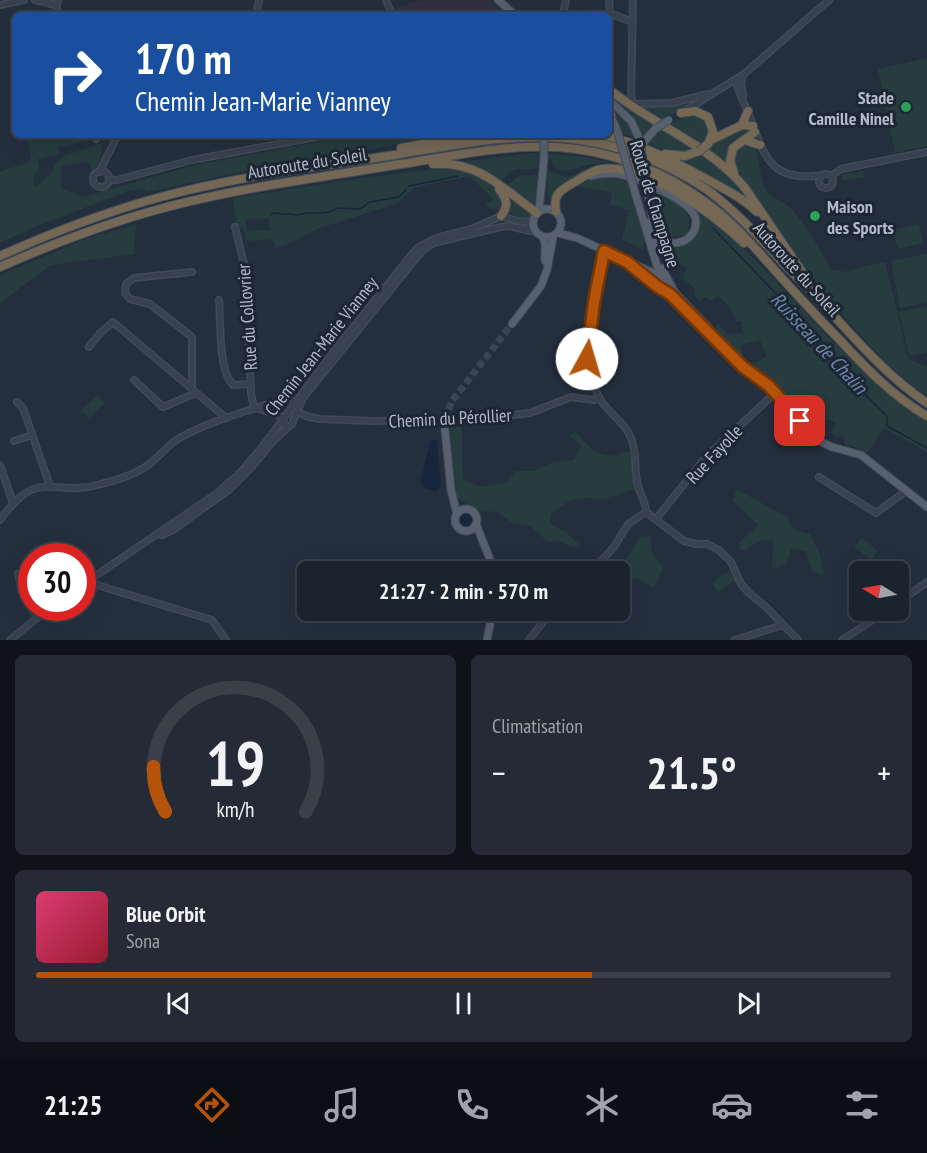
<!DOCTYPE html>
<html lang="fr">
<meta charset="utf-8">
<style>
body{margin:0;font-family:"PT Sans Narrow",sans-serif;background:#242b36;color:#f1f3f6;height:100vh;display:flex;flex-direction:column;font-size:22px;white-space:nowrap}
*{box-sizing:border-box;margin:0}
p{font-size:20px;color:#a0a4aa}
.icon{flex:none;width:33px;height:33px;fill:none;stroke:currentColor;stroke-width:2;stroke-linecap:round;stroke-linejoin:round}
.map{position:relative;height:640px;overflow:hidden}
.drawer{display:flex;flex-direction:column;gap:15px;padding:15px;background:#0f1319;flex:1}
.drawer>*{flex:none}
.hud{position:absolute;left:12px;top:12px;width:600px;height:126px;border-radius:9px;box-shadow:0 6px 24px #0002,0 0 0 2px #39404a;background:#1a4fa0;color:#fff;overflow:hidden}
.needle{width:39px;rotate:280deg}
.buttons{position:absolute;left:849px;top:561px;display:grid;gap:12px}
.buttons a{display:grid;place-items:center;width:60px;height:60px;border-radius:9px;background:#1b232e;box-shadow:0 6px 24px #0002,0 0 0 2px #39404a;font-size:30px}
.speed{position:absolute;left:18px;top:543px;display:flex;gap:12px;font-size:30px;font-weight:700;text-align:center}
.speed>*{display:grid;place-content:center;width:78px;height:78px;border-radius:50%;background:#1b232e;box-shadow:0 6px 24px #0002,0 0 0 2px #39404a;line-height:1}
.speed .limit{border:9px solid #d22;background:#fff;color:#111}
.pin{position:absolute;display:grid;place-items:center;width:51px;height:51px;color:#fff;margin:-26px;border-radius:12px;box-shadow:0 3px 9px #0006}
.me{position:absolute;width:66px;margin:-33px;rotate:6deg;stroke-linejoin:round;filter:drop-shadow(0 0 4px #0008)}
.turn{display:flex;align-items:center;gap:21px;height:126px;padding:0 24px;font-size:27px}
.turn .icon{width:78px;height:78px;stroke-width:2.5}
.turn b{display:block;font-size:42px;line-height:51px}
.big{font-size:45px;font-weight:600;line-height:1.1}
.drawer .widget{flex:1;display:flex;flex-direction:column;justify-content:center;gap:9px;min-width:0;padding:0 21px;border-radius:9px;background:#242b36}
.drawer .dial{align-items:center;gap:0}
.dial svg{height:156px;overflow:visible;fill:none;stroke:#39404a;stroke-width:7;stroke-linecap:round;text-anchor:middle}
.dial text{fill:#f1f3f6;stroke:none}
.song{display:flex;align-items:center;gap:18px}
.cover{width:72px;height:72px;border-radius:9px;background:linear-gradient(135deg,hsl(340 70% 55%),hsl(350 70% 35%))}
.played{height:6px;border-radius:3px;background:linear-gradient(90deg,#b45309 65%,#39404a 65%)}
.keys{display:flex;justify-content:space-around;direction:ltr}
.heat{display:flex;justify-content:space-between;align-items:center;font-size:33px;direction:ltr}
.drawer .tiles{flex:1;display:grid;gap:15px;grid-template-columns:1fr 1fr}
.widget:last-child{grid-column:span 2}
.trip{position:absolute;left:297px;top:561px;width:333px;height:60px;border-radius:9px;background:#1b232e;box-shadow:0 6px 24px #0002,0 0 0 2px #39404a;font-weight:600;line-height:60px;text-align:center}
.dock{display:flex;height:96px;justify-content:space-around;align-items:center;background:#0b0e12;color:#a0a4aa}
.dock .icon{width:42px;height:42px}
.dock .on{color:#b45309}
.dock b{font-size:27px;color:#f1f3f6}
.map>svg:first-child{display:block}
.medical{fill:#32303f}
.green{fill:#263c3f;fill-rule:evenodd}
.water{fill:#17263c}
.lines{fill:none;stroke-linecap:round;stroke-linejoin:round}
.stream{stroke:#17263c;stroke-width:1.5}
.major-tunnel{stroke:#3a4453;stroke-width:7;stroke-dasharray:7 3.5;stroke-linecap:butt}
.minor-casing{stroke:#414a57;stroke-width:8}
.major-casing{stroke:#414a57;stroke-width:9}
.highway-casing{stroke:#434c59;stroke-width:10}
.minor{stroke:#38414e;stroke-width:5}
.major{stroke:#56606e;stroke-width:7}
.highway{stroke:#746855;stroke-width:8}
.major-bridge-casing{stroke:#414a57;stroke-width:9;stroke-linecap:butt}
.highway-bridge-casing{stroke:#434c59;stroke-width:10;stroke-linecap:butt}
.major-bridge{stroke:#56606e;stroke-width:7}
.highway-bridge{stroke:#746855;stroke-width:8}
.route-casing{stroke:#753606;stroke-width:15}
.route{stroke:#b45309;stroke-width:10}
.leisure-dot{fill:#2e9e5b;stroke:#1d2633;stroke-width:2}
.labels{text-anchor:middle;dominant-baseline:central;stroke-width:6;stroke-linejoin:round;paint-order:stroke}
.poi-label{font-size:18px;font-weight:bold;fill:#b4bcc9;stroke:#1d2633;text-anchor:end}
.street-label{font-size:18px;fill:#b4bcc9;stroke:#1d2633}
.water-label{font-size:20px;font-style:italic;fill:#6d86a8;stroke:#1d2633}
</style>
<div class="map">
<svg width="927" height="640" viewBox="0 0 927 640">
<rect width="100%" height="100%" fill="#242f3e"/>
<path class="medical" d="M422,0H490L504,15H395L393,9Z"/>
<path class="green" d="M927,58V146L895,153L878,69Z
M609,91L657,124L650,128L644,137L634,119L609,96Z
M694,101L696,102L660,122L637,108Z
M609,105L631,127L636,138L623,134Z
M701,115L708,120L711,133L702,147L667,125L687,116Z
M661,127L697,150C679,154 664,153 649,143L653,133Z
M747,128L750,131L738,140L727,165L708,149L713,143Z
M27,135H93L94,139L59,147L60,154L35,160L38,161L39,168C35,174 32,180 35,187L53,172L54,165L63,156L102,143C102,153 101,164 92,171L89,162L61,166V188L83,197L199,164L344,137L359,138L379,135H452L245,171L148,192L143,189L131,190L32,228L0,243V172L31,161Z
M740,144L754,145C762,160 758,179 768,193C773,199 785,202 791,208C808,227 819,249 832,270L848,272L853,269L885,262L907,353L902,348C908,359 914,363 927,366V395L915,388L884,361L834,305L797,257L734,164V155Z
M540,152L539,167C522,175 519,160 501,182L457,162Z
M548,153L586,157L614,163C604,163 595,163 585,166C566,171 554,177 548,153Z
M702,153L737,181L747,198L678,160Z
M450,167C473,170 497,182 504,206L500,210L492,209L485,205L493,199L470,177H465L416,187L398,203L317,229L286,245L275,248L272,239L246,241L243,228L237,226L233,198L370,177ZM269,218L270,230L247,231L246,219Z
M594,169L553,195L551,199L548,198L547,170L566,177Z
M863,171L864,177L842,181L841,175Z
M521,175H537V201L532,206L507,187L508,184Z
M612,177L627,182L630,184L645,239L643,249L622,240L629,210L610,205L612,193L576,186L591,179Z
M653,190C674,201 697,206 686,235L675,237L662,233Z
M507,195L533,214L531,219L524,220L507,212Z
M698,209C762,257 809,323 869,376C887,393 905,409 927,421V452L884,428L865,456L858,448L845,445L843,435L836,437L831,432L836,423L829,419L824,421L794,399L788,401L771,383L749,365L766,357L760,340L741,345L743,360L715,327L718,323L727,334L743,333L741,321L737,322L730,307L718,296L710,301L705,297L699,301L694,294L696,290L685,280L683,274L687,268L669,257L665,260L660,253L659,240C690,250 699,240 698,209Z
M919,224L923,243L898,249L893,230Z
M136,225L134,254L51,265L0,303V275L87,238Z
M927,254V303L900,308L891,261Z
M927,306V352L909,356L899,312Z
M98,395L105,403L89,418L81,410Z
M458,422L462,428L463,479L481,487L506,483L515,471H534L553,462L574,460L581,446L571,437L574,430C591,449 600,463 627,451L634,457L636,489L603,499L585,498L569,501L551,514L550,524L566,532L579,544L574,548L561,542L547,541L530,526L512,523L498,512L480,511L455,497L450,439L451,427Z
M736,489L787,517L794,530L810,534L820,554L824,574L813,572L806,551L791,549L787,563L772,569L773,541L761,540L744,551L740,549L739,543L758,525L733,501Z
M650,536L652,553L663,568L654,588L636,578L623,584L620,582V572L618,571L640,537Z
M862,538L878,551L871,560L854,547Z
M729,571L735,580L718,592L712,583Z"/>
<path class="water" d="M431,439L437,441L441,487L436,492L425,488L420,482Z
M458 520a7 7 0 1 1 14 0a7 7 0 1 1-14 0Z"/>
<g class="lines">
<path class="stream" d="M409,186L458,176
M270,215L273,213L298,215L307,213H325L339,208L360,209L370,202L399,197L406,190
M713,228L805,324L848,378L887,416V426L927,448"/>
<path class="major-tunnel" d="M445,430L446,415L452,401L512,324"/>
<g class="minor-casing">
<path id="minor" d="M35,0L49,3
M48,0L50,4L54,5L58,0
M386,0L392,15
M609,0L610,13L632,22
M633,0L631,97L633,104L672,103L708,94
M0,5L24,0
M57,15V3
M256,15L259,0
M563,15L566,0
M743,75L741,84L743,95
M735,80C739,94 746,106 751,120C765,159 773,183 822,175
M685,111L744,74L829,0
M95,135L96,139
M93 179a8 8 0 1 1 16 0a8 8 0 1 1-16 0Z
M99,172L118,135
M819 181a7 7 0 1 1 14 0a7 7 0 1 1-14 0Z
M831,176L841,169L927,152
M109,180H117L192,160L327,135
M235,227L246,272L251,393L254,407
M604,251C598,279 582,342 588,368C590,378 596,393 602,402C609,412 619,419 626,429C639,448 633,467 638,486C641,496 646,503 646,512L684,541L696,544H707L719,550L731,562L741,584L749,593L766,607L798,640
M192,272L134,278L126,284L125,293L130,299L150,304L192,337V389L226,418
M219,300C221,321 218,371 233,385L251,384
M89,347L100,333L113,322L192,389
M134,380L163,407L196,393
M17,402L23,408L50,486
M256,408L280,416L287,428
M298,412L306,416L319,419L371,421L477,419L530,413L571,397L594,400L600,398
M14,441L32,435
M0,465L13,503
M819,477L876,513L906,491
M656,519L705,458L775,393
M0,520C41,464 51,499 101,484C117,480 135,475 148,465C160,456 169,443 183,436C215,419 252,410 286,398L292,399L295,405
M162,535L173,530L230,489L252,467L273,441L292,424L303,398L422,251L433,243L501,227L509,226L535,232
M591,572L614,547L628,524L646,512
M18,574C22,590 26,603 37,616
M87,582L212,620L226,640
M82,585L216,494L240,473L263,446L334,351L417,248L436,238L474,228L501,216L521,222L533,221
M898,603L927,582
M10,640L49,608
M529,640L552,610
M735,640L783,625
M842,640L888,610"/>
</g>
<g class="major-casing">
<path id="major" d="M498,0L515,15
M609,100L631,121L640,140
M609,111L618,133
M644,142L655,129
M591,176C600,173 610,173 619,174C637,178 695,201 696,221C697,240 672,251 660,236C652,225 651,208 648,195
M634,189L660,276L670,294L743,367L769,386L815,439L832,447L861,455L927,507
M533 223a14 14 0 1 1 28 0a14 14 0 1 1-28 0Z
M539,211L544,159
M650,222L656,249
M558,233L577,238L660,276
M543,237L545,245V261
M662,268L675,293L708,327
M637,269L668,293
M512,324L541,286L547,270L553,237
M445,430L451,490L457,514
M455 520a11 11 0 1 1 22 0a11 11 0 1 1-22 0Z
M476,524L495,572
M487,640L493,610"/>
</g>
<g class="highway-casing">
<path id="highway" d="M609,89C652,125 709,144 745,188L817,294
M609,112L611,115
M681,113L695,111L708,117L713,132L708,144
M742,125L748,111
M603,135C642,144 675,162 710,181C726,190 743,198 757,212
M711,140L742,125L753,126
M745,140L760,145
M401,148L474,135
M665,154L685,156L699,151
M433,164C478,160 503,189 537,213
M734,173L730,161L733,148L755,132
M499,189C507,199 509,206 501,216
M556,211C553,195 559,191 573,183C582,178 590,171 602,169C645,163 713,214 744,243
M0,256C51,233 103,213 157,198C234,177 314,167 394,155C450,146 508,133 565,138C615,143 664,161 706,189C736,211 760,238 785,265C798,279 813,292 825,306C857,341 888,377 927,403
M0,267C61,240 123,217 187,202C254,186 321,177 389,166C450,157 514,141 576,149C620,155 665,173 701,199C732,220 755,248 779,275C798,296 817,317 837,337C864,366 892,396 927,416"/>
</g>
<use href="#minor" class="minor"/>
<use href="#major" class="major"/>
<use href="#highway" class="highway"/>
<g class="major-bridge-casing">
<path id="major-bridge" d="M655,129L669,120
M618,133L634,189
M640,140L648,195
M544,159V135"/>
</g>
<g class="highway-bridge-casing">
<path id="highway-bridge" d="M699,151L708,144"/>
</g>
<use href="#major-bridge" class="major-bridge"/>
<use href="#highway-bridge" class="highway-bridge"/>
</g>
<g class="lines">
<g class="route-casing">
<path id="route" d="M587,359L594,302L604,251L627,262L658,287L670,294L743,367L769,386L800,421"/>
</g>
<use href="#route" class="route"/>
</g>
<g class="leisure-dot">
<circle cx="906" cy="107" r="6"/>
<circle cx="815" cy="216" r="6"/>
</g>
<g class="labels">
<g class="poi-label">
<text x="894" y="97">Stade<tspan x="894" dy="21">Camille Ninel</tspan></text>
<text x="827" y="206" text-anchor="start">Maison<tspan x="827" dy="21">des Sports</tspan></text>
</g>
<g class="street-label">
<text transform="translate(307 163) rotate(-9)">Autoroute du Soleil</text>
<text transform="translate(655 204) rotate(73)">Route de Champagne</text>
<text transform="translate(797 269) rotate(48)">Autoroute du Soleil</text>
<text transform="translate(247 317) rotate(-94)">Rue du Collovrier</text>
<text transform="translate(321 346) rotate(-52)">Chemin Jean-Marie Vianney</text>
<text transform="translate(450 418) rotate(-3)">Chemin du Pérollier</text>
<text transform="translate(714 454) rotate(-47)">Rue Fayolle</text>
</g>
<g class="water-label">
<text transform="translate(819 343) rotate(47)">Ruisseau de Chalin</text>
</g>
</g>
</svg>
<div class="buttons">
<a><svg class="needle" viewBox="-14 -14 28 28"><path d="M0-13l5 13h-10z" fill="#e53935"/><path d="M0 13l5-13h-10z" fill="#a0a4aa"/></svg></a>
</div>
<div class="speed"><div class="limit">30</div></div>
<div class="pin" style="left:800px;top:421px;background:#d93025"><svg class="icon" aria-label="arrive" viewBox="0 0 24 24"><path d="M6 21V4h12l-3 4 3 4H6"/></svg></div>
<svg class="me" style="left:587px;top:359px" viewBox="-20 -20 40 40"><circle r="19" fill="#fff"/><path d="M0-13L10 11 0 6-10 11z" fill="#b45309"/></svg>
<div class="trip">21:27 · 2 min · 570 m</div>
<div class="hud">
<div class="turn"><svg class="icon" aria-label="right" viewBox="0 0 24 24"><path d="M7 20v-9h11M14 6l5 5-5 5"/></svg><div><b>170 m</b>Chemin Jean-Marie Vianney</div></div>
</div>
</div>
<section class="drawer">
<div class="tiles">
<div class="widget dial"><svg viewBox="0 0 100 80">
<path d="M14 69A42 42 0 1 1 86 69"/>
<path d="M14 69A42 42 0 0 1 8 46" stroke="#b45309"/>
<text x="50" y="56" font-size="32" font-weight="700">19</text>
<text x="50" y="72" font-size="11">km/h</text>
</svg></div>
<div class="widget"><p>Climatisation</p>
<div class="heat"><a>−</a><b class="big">21.5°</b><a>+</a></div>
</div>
<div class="widget">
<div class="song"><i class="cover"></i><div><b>Blue Orbit</b><p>Sona</p></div></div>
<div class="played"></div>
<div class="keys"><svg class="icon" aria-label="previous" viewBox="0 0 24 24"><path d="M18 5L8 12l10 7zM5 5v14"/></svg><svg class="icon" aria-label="pause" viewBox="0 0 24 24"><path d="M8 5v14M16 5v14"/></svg><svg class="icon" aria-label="next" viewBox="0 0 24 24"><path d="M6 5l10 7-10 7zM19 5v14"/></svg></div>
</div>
</div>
</section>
<nav class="dock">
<b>21:25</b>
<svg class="icon on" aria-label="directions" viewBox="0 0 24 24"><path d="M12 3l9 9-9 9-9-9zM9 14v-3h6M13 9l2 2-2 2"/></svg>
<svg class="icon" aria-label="music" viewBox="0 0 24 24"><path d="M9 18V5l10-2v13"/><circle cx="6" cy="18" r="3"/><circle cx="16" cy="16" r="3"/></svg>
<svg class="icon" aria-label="phone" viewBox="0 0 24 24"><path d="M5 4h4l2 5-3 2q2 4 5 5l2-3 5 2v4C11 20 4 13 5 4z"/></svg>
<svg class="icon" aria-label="climate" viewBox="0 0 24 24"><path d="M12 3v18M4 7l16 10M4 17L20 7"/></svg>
<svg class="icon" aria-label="car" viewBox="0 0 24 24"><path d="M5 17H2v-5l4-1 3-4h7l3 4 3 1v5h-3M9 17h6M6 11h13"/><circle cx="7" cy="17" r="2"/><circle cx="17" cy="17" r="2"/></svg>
<svg class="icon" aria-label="filters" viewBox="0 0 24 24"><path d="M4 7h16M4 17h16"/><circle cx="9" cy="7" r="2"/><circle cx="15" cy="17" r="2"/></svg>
</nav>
